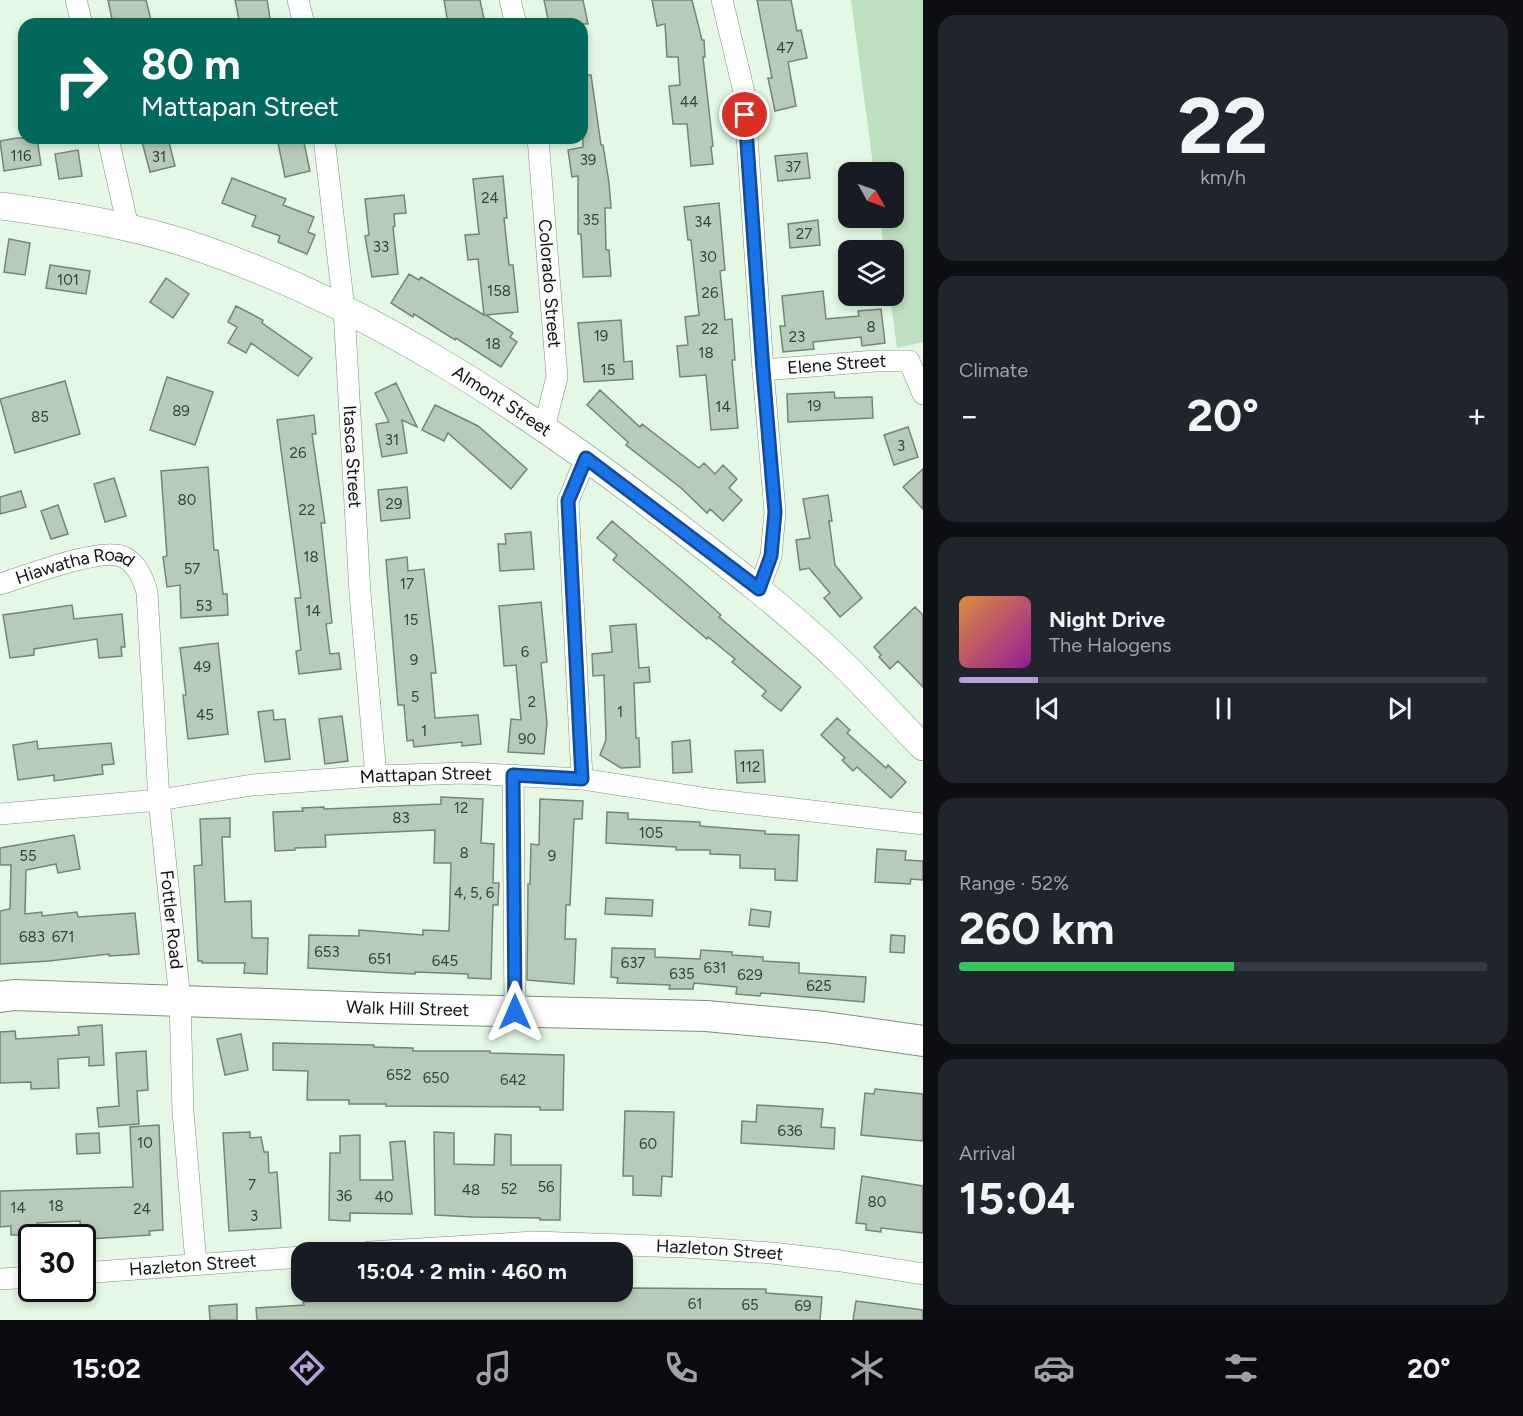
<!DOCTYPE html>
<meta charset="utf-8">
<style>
body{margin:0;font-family:Figtree,sans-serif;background:#20242c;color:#f1f3f6;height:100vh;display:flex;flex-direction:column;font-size:22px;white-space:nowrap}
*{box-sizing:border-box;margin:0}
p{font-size:20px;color:#9ea1a6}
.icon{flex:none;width:33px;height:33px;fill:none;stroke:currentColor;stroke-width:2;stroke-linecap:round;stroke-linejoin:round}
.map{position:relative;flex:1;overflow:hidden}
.side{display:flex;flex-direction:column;gap:15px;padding:15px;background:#0d0f14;width:600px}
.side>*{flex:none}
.top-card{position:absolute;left:18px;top:18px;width:570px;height:126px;border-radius:18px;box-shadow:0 3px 9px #0003;background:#00695c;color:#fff;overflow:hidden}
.needle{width:39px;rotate:130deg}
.controls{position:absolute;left:838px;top:162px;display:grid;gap:12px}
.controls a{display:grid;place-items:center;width:66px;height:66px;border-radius:12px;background:#171b24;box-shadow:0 3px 9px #0003;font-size:30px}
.speed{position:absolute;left:18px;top:1224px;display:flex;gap:12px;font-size:30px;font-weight:700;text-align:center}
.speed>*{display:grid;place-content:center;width:78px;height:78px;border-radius:50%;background:#171b24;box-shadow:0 3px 9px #0003;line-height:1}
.speed .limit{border:3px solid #111;border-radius:9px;background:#fff;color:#111}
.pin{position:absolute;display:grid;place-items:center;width:51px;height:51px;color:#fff;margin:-26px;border:3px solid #fff;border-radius:50%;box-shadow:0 2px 6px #0007}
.me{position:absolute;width:66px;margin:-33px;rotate:0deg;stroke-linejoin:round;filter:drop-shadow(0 0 4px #0008)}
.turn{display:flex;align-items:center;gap:21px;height:126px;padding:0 24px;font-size:27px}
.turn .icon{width:78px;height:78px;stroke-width:2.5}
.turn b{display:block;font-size:42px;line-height:51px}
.big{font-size:45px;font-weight:700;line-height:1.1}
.side .tile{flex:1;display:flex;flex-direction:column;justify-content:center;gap:9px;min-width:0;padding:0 21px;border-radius:18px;background:#20242c}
.side .dial{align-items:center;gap:0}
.dial b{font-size:78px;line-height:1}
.song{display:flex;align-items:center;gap:18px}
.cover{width:72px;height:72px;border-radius:9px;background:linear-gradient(135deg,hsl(30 70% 55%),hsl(300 70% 35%))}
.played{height:6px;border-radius:3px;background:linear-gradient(90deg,#b5a1d8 15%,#363941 15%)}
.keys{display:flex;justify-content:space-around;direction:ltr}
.heat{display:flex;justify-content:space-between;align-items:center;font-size:33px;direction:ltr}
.charge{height:9px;border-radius:4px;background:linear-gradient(90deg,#34c759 52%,#363941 0)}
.trip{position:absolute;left:291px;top:1242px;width:342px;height:60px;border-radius:18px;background:#171b24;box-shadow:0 3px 9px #0003;font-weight:700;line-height:60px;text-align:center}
.dock{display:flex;height:96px;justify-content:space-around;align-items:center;background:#090b0e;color:#9ea1a6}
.dock .icon{width:42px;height:42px}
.dock .current{color:#b5a1d8}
.dock b{font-size:27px;color:#f1f3f6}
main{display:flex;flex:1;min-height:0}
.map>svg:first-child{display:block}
.green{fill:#bedfc0}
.building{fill:#b8cbb9;stroke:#738674;stroke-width:1.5}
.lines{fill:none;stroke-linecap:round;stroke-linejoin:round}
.minor-casing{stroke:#7e907f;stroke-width:22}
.tertiary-casing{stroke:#7e907f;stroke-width:28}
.secondary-casing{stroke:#7e907f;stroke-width:32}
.minor{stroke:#fff;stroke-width:21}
.tertiary{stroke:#fff;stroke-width:27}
.secondary{stroke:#fff;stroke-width:30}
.route-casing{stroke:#114b97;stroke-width:15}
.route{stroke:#1a73e8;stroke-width:10}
.labels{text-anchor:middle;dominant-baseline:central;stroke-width:5;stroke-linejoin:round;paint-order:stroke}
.number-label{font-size:15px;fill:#384239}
.street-label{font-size:18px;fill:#0e150e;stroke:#fff}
</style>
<main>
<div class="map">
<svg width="923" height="1320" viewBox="0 0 923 1320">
<rect width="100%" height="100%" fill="#e4f8e5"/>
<path class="green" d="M851,0H923V342L897,348L890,296H894V250H884L880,218H894V172H874Z"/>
<path class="building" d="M108,0H146L152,24H113Z
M235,0H267L270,18L240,24Z
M444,0H480L485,24H448Z
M544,0H583L588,24H549Z
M652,0H692L702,40H704L705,57H703L713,146L711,147L713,164L691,166L687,124H673L669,86L680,85L678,57H667L665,24L657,26Z
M757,0H791L797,31L801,30L807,58L788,62L796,106L775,111L768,78H772Z
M582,75H591L601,145H603L609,183L611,208H605L606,250H609L611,276L583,277L581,234H578V176L572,177L568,150L583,147Z
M17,138H37L41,165L4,171L0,141Z
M141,138H168L175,166L150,172Z
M277,138H303L310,171L285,177Z
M78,150L82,176L59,179L55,154Z
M807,153L810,178L778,181L775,156Z
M503,176L507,218H504L509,265H513L518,312L486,315L513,333L510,337L517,342L501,367L456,338L455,340L414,314L413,317L391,303L409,274L419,280L421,277L484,315L478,259L468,260L465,235L479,234L473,179Z
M232,178L286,199L283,205L314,217L308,232L315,235L307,254L278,242L280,236L252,226L256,216L222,203Z
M404,195L406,213L394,214L395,226L393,227L398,274L372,277L365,236L369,235L365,199Z
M719,203L725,270L720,271L725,320L732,319L735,360H732L738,428L711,430L706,375L680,377L677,346L688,345L685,317L699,315L691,240H688L684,207Z
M818,220L820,245L790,248L788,224Z
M9,239L30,243L25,275L4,272Z
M50,265L90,271L86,294L46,288Z
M166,278L189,294L173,318L150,302Z
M823,291L826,319L859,316L858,311L881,309L885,343L862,346L861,337L813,342L814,349L783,352L780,326H785L782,296Z
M236,306L263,320L262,323L312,358L298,376L251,343L246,353L228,343L237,327L228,322Z
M621,320L624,362L632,361L633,379L584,382L578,323Z
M167,377L213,392L195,445L150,430Z
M65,381L80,434L15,453L0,399Z
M396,383L417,427L402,420L407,453L382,457L376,424L389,422L375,393Z
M600,390L640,427L642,424L699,468L704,463L715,474L723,465L737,479L729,488L742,500L723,521L710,509L707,513L681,488L626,445L628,442L587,405Z
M834,392L835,398L872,397L873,418L788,422L787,394Z
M435,405L478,426L527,469L511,489L448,433L444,441L422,430Z
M314,415L316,434H312L325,523H321L332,623L326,624L330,654L339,653L341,669L299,674L296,651L301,650L295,598H301L277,420Z
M908,427L918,457L894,465L884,435Z
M208,467L214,550H218L223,594H227L228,615L181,618L180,585L167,587L163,557L167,556L161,471Z
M923,469V509L903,487Z
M114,478L126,516L105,522L94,484Z
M407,487L410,518L381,521L378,490Z
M21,491L26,507L0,514V497Z
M828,495L832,521H829L835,565L862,598L840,617L824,598L830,593L809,568L800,570L796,540L810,538L803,499Z
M58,505L68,534L51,539L41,511Z
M612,521L685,583L721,615L719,617L801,687L781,711L762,696L766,691L732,662L735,659L708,637L707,639L613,560L617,555L597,538Z
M531,532L534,569L500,571L498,544H506L505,534Z
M407,557L408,571L424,569L436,673H431L435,718L478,715L481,744L462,746V742L414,747L413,740L407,741L404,705H398L386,560Z
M541,602L547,662L541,663L547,723L544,754L508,752L511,719L521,720L516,665L504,666L499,606Z
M72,605L74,619L122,614L125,647H121L122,656L99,658L97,639L34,649V655L10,658L3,615Z
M915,607L923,615V687L898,661L890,669L879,657L881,655L874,647Z
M636,624L639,668L649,667L650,682L634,683L636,738H639L640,767L621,768L600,755L606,740L604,675L593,676L592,654L612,652L610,626Z
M218,643L228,734L188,739L183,695H186L180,648Z
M273,710L274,720L285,719L290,759L265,762L258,712Z
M342,716L348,761L325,764L319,719Z
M837,718L850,730L847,733L886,768L888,765L906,782L891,798L857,767L853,771L842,760L845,758L821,735Z
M690,740L692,772L673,773L672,742Z
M37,741L38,749L111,743L114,764L102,765L103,774L54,781V775L18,780L13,745Z
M763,750L765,782L737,783L735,751Z
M441,797L483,799L481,843L494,844L493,883H499L498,905H493L491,979L468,978V974L415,972V974L394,973L308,968L309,935L359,936V930L423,935V930L449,931L451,863H434L435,830L325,835L326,847L295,848V850L275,851L273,812L303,811L302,808L324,807V809L441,804Z
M540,799L583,801L582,819H574L570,905H566L565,939H576L574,984L527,980L528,884H530L531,844L539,845Z
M607,812L628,813V819L700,822V826L765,831V834L799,835L797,881L775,880V869L740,868V855L710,854V850H676V847L606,843Z
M230,818V837H222L225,902L251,901L252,938H268L267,974L244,973L245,963H202V961H198L194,866L202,865L200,819Z
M74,835L80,869L58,873L56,864L26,870L25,914L42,912V916L77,912L78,917L135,913L139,954L109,956V954L49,961L0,964V911L10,909L11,865H0V848Z
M877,849L906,851L905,860L923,861V880L911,879L910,884L875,882Z
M606,898L653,900L652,916L605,914Z
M751,909L771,912L769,927L749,925Z
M891,935L905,936L904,953L890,952Z
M612,948L655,949V957L700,959L701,950L732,952V955L763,957V961L799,963V973L866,977L864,1002L761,993L760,996L736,994L737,987L694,983L693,989H669L670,985L617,983L618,978L611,977Z
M102,1025L104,1065L89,1066V1057L58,1059L59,1088L31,1089V1082L0,1083V1032L15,1031L16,1039L79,1035L78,1027Z
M241,1034L248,1070L225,1075L217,1039Z
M273,1043L374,1045V1047L413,1048V1051H490V1053L564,1055L563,1110H540V1107L386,1106V1104H349V1100H307L308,1071L273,1070Z
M146,1051L148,1090L137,1091L139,1124L99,1127L97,1108L119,1106L116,1053Z
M875,1089L923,1094V1141L861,1135L865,1093L874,1094Z
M757,1105L823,1109L821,1127L835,1128L834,1149L741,1143L742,1121L756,1122Z
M625,1111L674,1112L672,1177L662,1176L661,1196L633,1195V1176H623Z
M159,1125L163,1230L149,1231L150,1235L90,1239V1234L81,1235L80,1221L37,1223V1225L26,1226L27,1235H11V1226L0,1227V1191L133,1187L130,1127Z
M250,1132V1138L261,1137L264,1152H268L269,1173L277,1172L281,1228L229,1231L223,1133Z
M434,1132L454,1133V1164L494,1165L495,1134L511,1135V1165H561L560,1220H540V1218L472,1217L435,1215Z
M99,1133L100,1153L77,1154L76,1134Z
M360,1135V1180H393L390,1142L405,1141L412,1214L350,1213V1221L329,1220L330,1153H340V1136Z
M862,1176L923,1186V1233L881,1228V1232L866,1230V1224L856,1223Z
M626,1288L766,1289V1293L822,1297L820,1320H257L256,1308L304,1305L303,1302L349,1299V1292H626Z
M856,1301L923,1310V1320H853Z
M237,1304V1320H210L209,1306Z"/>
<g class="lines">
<g class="minor-casing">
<g id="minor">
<path d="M76,0L82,24"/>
<path d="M298,0L304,24"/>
<path d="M510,0L516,24"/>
<path d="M722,0L744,92L763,370L775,512L771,556L759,589"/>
<path d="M108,138L128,227"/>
<path id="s1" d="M324,138L344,309L360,593L376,776"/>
<path id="s2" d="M538,138L557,377L544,428"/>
<path id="s3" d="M763,370L875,361H909L923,394"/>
<path id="s4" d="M0,584C26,576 98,548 121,556C136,561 143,578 147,592L159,800L180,1000L183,1112L196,1263"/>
<path d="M513,775L515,1012"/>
<path d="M582,779L568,501L586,458"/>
<path id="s5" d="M0,814L159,800L252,785L376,776L464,773L582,779L709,799L923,824"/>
<path id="s6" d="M370,1252L534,1242L684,1247L772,1253L841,1261L923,1274"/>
<path id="s7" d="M82,1273L302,1257"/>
<path d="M0,1279L32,1277"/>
</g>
</g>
<g class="tertiary-casing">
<g id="tertiary">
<path id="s8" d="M0,206C69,215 138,226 203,249C373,308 524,409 666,517C727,564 788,611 843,664C870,691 896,719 923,747"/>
</g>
</g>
<g class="secondary-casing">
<g id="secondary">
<path id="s9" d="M0,997L14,995L378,1008L706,1016L825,1027L923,1041"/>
</g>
</g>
<use href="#minor" class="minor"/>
<use href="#tertiary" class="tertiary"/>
<use href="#secondary" class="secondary"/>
</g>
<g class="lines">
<g class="route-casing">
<path id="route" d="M515,1012L513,775L582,779L568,501L586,458L759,589L771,556L775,512L763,370L745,115"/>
</g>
<use href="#route" class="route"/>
</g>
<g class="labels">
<g class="number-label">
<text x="785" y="48">47</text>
<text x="689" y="102">44</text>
<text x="21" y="156">116</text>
<text x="159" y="157">31</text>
<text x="588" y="160">39</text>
<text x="793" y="167">37</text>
<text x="490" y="198">24</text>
<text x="591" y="220">35</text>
<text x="703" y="222">34</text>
<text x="804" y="234">27</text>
<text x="381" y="247">33</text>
<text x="708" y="257">30</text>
<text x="68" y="280">101</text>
<text x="499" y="291">158</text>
<text x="710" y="293">26</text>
<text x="871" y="327">8</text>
<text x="710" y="329">22</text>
<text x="601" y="336">19</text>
<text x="797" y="337">23</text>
<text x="493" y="344">18</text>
<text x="706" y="353">18</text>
<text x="608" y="370">15</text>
<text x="814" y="406">19</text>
<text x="723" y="407">14</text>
<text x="181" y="411">89</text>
<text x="40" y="417">85</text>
<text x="392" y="440">31</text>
<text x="901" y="446">3</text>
<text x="298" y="453">26</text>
<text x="187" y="500">80</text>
<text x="394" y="504">29</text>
<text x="307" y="510">22</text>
<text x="311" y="557">18</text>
<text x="192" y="569">57</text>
<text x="407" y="584">17</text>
<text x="204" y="606">53</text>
<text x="313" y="611">14</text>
<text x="411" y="620">15</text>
<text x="525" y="652">6</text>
<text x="414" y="660">9</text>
<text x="202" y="667">49</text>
<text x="415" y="697">5</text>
<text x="532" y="702">2</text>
<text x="620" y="712">1</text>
<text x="205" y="715">45</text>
<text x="424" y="731">1</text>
<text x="527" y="739">90</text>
<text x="750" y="767">112</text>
<text x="461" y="808">12</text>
<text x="401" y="818">83</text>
<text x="651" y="833">105</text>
<text x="464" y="853">8</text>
<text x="28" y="856">55</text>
<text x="552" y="856">9</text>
<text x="474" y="893">4, 5, 6</text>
<text x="32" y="937">683</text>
<text x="63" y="937">671</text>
<text x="327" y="952">653</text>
<text x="380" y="959">651</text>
<text x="445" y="961">645</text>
<text x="633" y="963">637</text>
<text x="715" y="968">631</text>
<text x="682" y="974">635</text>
<text x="750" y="975">629</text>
<text x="819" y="986">625</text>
<text x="399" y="1075">652</text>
<text x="436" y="1078">650</text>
<text x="513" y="1080">642</text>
<text x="790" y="1131">636</text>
<text x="145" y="1143">10</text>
<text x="648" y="1144">60</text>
<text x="252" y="1185">7</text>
<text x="546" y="1187">56</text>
<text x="509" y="1189">52</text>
<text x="471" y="1190">48</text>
<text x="344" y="1196">36</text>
<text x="384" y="1197">40</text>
<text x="877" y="1202">80</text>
<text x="56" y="1206">18</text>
<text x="18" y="1208">14</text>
<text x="142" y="1209">24</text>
<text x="254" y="1216">3</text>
<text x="695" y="1304">61</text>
<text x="750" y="1305">65</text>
<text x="803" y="1306">69</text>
</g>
<g class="street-label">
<text stroke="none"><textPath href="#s2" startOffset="146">Colorado Street</textPath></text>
<text stroke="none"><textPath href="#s3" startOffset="74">Elene Street</textPath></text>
<text stroke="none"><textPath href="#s8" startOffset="544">Almont Street</textPath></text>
<text stroke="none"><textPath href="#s1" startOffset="320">Itasca Street</textPath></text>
<text stroke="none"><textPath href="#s4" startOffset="78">Hiawatha Road</textPath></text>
<text stroke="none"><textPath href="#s5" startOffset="428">Mattapan Street</textPath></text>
<text stroke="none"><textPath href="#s4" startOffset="500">Fottler Road</textPath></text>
<text stroke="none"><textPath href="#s9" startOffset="408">Walk Hill Street</textPath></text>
<text stroke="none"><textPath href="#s6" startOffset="350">Hazleton Street</textPath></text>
<text stroke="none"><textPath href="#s7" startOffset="111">Hazleton Street</textPath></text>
</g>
</g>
</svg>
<div class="controls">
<a><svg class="needle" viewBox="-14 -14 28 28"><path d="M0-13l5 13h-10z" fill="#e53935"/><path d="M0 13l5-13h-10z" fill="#9ea1a6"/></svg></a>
<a><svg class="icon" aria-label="layers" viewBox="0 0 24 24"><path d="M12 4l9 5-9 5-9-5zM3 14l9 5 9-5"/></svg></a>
</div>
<div class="speed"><div class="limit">30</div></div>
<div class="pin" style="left:745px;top:115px;background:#d93025"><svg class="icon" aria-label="arrive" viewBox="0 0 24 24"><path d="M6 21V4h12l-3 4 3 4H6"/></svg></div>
<svg class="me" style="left:515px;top:1012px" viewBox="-20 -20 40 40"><path d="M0-17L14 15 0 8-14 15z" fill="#1a73e8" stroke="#fff" stroke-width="4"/></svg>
<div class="trip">15:04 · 2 min · 460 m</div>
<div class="top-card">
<div class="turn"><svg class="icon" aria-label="right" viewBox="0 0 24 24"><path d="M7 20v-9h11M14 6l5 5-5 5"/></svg><div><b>80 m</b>Mattapan Street</div></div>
</div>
</div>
<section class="side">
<div class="tile dial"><b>22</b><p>km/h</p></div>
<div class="tile"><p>Climate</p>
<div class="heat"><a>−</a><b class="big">20°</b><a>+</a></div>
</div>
<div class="tile">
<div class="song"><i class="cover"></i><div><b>Night Drive</b><p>The Halogens</p></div></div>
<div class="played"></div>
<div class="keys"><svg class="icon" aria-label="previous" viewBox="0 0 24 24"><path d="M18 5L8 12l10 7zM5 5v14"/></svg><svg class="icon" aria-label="pause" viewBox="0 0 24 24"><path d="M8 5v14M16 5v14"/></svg><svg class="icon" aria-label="next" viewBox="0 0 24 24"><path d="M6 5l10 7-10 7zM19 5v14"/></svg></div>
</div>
<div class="tile"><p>Range · 52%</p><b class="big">260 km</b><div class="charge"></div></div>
<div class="tile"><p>Arrival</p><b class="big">15:04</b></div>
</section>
</main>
<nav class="dock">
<b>15:02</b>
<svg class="icon current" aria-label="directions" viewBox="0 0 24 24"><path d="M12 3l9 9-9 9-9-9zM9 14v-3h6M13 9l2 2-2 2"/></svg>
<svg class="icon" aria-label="music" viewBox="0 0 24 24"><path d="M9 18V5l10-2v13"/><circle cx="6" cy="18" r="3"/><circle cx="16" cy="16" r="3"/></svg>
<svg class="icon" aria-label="phone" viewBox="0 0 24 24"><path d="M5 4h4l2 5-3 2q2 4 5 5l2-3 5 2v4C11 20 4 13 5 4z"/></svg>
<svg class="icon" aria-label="climate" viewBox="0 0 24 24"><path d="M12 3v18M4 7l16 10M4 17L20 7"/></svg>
<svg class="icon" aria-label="car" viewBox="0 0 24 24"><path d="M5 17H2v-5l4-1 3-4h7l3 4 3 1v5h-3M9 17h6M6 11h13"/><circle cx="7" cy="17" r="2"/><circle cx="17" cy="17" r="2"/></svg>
<svg class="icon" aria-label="filters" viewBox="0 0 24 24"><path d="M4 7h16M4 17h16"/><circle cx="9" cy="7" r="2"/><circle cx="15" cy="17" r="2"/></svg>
<b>20°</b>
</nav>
